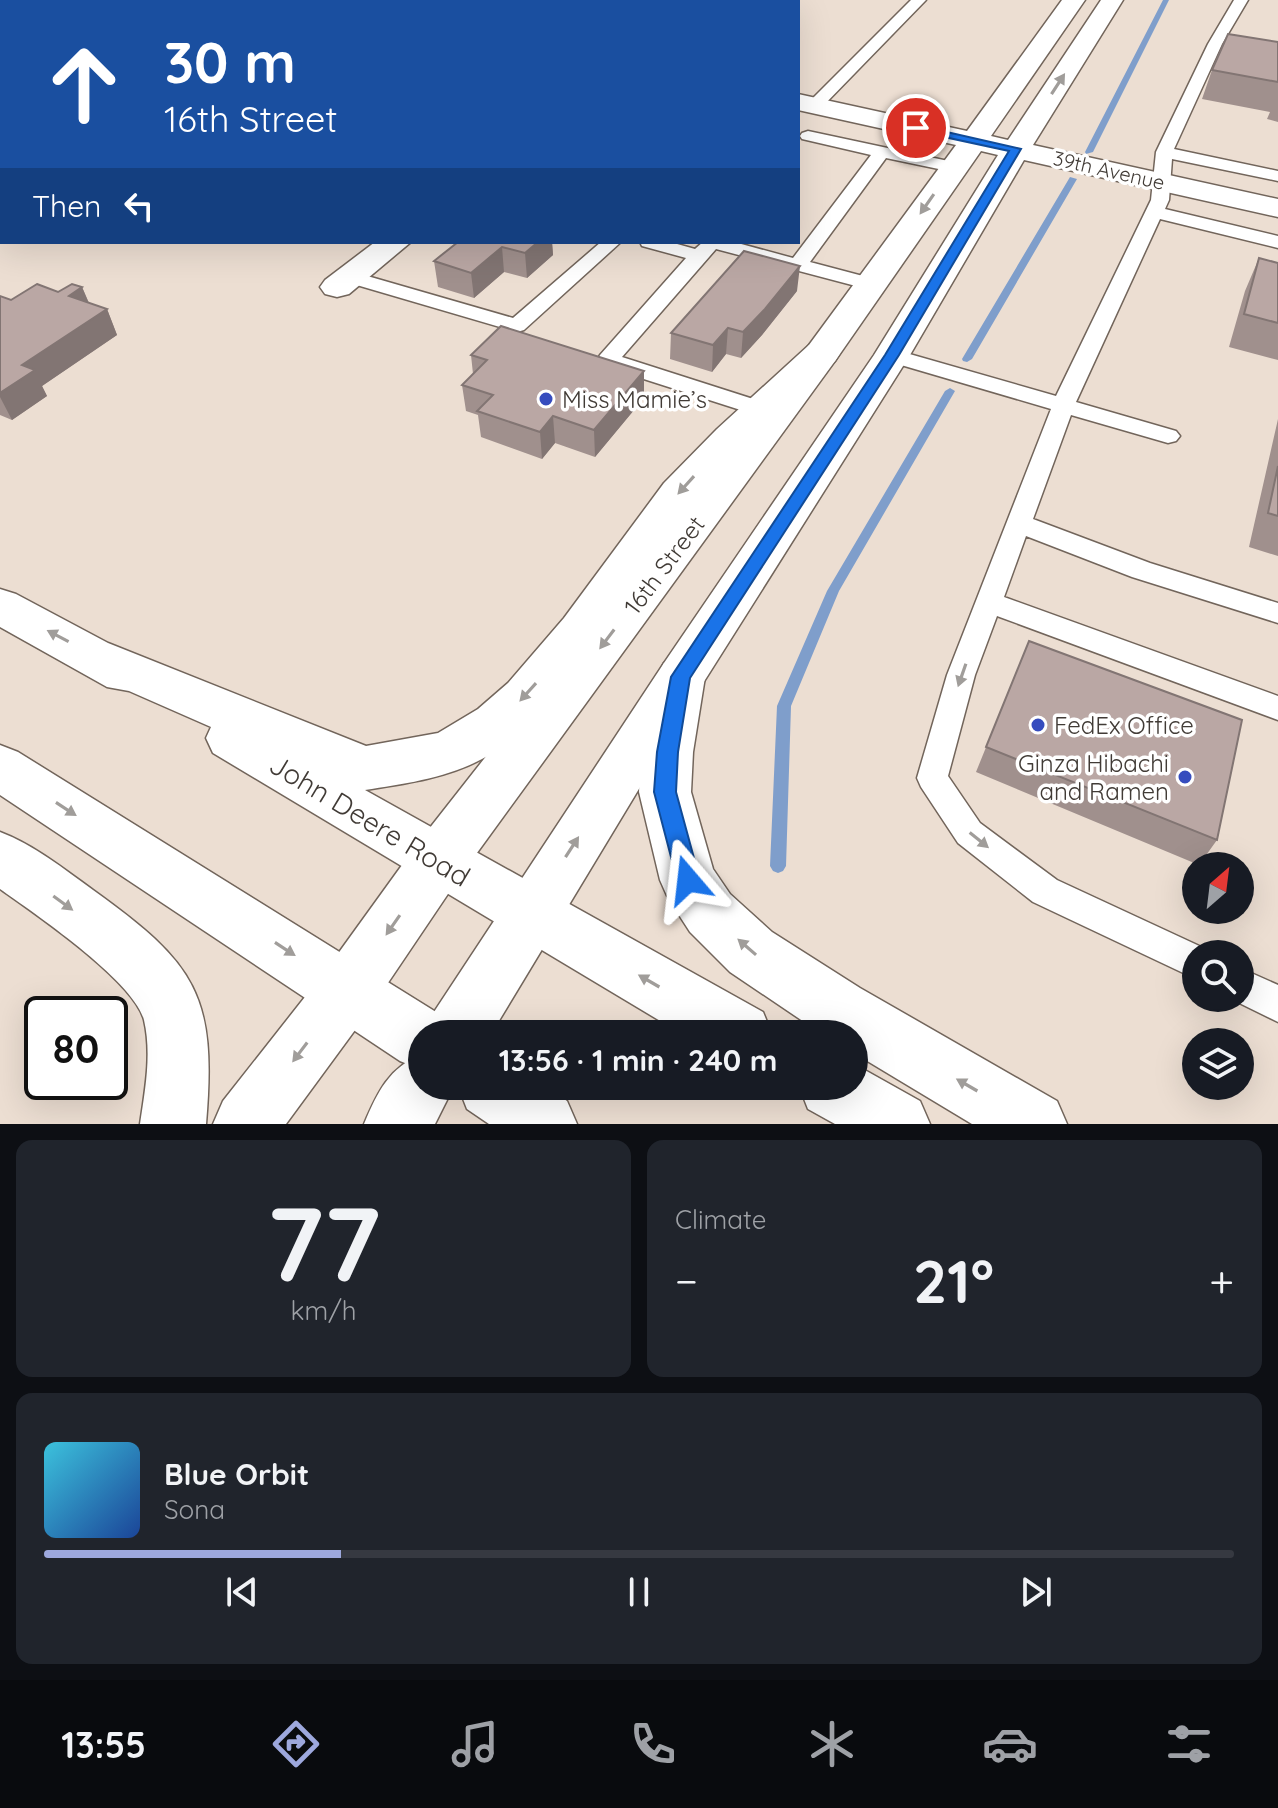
<!DOCTYPE html>
<meta charset="utf-8">
<style>
body{margin:0;font-family:Quicksand,sans-serif;background:#20242c;color:#f1f3f6;height:100vh;display:flex;flex-direction:column;font-size:30px;white-space:nowrap}
*{box-sizing:border-box;margin:0}
p{font-size:26px;color:#9ea1a6}
.icon{flex:none;width:44px;height:44px;fill:none;stroke:currentColor;stroke-width:2;stroke-linecap:round;stroke-linejoin:round}
.map{position:relative;height:1124px;overflow:hidden}
.sheet{display:flex;flex-direction:column;gap:16px;padding:16px;background:#0d0f14;flex:1}
.sheet>*{flex:none}
.guide{position:absolute;left:0px;top:0px;width:800px;height:244px;box-shadow:0 8px 32px #0002;background:#1a4fa0;color:#fff;overflow:hidden}
.needle{width:52px;rotate:28deg}
.tools{position:absolute;left:1182px;top:852px;display:grid;gap:16px}
.tools a{display:grid;place-items:center;width:72px;height:72px;border-radius:50%;background:#171b24;box-shadow:0 8px 32px #0002;font-size:40px}
.speed{position:absolute;left:24px;top:996px;display:flex;gap:16px;font-size:40px;font-weight:700;text-align:center}
.speed>*{display:grid;place-content:center;width:104px;height:104px;border-radius:50%;background:#171b24;box-shadow:0 8px 32px #0002;line-height:1}
.speed .limit{border:4px solid #111;border-radius:12px;background:#fff;color:#111}
.pin{position:absolute;display:grid;place-items:center;width:68px;height:68px;color:#fff;margin:-34px;border:4px solid #fff;border-radius:50%;box-shadow:0 2px 8px #0007}
.me{position:absolute;width:88px;margin:-44px;rotate:343deg;stroke-linejoin:round;filter:drop-shadow(0 0 6px #0008)}
.turn{display:flex;align-items:center;gap:28px;height:168px;padding:0 32px;font-size:36px}
.turn .icon{width:104px;height:104px;stroke-width:2.5}
.turn b{display:block;font-size:56px;line-height:68px}
.then{display:flex;align-items:center;height:76px;padding:0 32px;background:#0003;gap:16px;font-size:30px}
.big{font-size:60px;font-weight:700;line-height:1.1}
.sheet .widget{flex:1;display:flex;flex-direction:column;justify-content:center;gap:12px;min-width:0;padding:0 28px;border-radius:16px;background:#20242c}
.sheet .dial{align-items:center;gap:0}
.dial b{font-size:104px;line-height:1}
.song{display:flex;align-items:center;gap:24px}
.cover{width:96px;height:96px;border-radius:12px;background:linear-gradient(135deg,hsl(190 70% 55%),hsl(220 70% 35%))}
.played{height:8px;border-radius:4px;background:linear-gradient(90deg,#9da8dd 25%,#363941 25%)}
.keys{display:flex;justify-content:space-around;direction:ltr}
.heat{display:flex;justify-content:space-between;align-items:center;font-size:44px;direction:ltr}
.sheet .tiles{flex:1;display:grid;gap:16px;grid-template-columns:1fr 1fr}
.widget:last-child{grid-column:span 2}
.trip{position:absolute;left:408px;top:1020px;width:460px;height:80px;border-radius:40px;background:#171b24;box-shadow:0 8px 32px #0002;font-weight:700;line-height:80px;text-align:center}
.menu{display:flex;height:128px;justify-content:space-around;align-items:center;background:#090b0e;color:#9ea1a6}
.menu .icon{width:56px;height:56px}
.menu .on{color:#9da8dd}
.menu b{font-size:36px;color:#f1f3f6}
.map>svg:first-child{display:block}
.lines{fill:none;stroke-linecap:round;stroke-linejoin:round}
.stream{fill:#7f9ecb;fill-rule:evenodd}
.lane-casing{stroke:#72655b;stroke-width:3}
.street-casing{stroke:#72655b;stroke-width:3}
.secondary-casing{stroke:#72655b;stroke-width:3}
.highway-casing{stroke:#72655b;stroke-width:3}
.lane{fill:#fff;fill-rule:evenodd}
.street{fill:#fff;fill-rule:evenodd}
.secondary{fill:#fff;fill-rule:evenodd}
.highway{fill:#fff;fill-rule:evenodd}
.wall{fill:#a0908d}
.shaded-wall{fill:#827573}
.building{fill:#baa7a4;stroke:#827573;stroke-width:2}
.oneway{fill:#a09d9a}
.route{fill:#1a73e8;stroke:#114b97;stroke-width:2}
.poi-dot{fill:#364cbe;stroke:#fff;stroke-width:3}
.labels{text-anchor:middle;dominant-baseline:central;stroke-width:7;stroke-linejoin:round;paint-order:stroke}
.far-street-label{font-size:20px;fill:#413b36;stroke:#fff}
.poi-label{font-size:24px;fill:#413b36;stroke:#fff;text-anchor:start}
.street-label{font-size:24px;fill:#413b36;stroke:#fff}
.near-street-label{font-size:28px;fill:#413b36;stroke:#fff}
</style>
<div class="map">
<svg width="1278" height="1124" viewBox="0 0 1278 1124">
<rect width="100%" height="100%" fill="#ecded2"/>
<g class="lines">
<path class="stream" d="M1163,0H1169L1093,152L1086,154L1085,152Z
M1070,177L1077,179L972,359L967,362L963,361L962,359Z
M950,388L955,391L839,591L791,706L786,866L783,871L778,873L773,871L770,866L777,706L827,591L945,391Z"/>
<g class="lane-casing">
<path id="lane" d="M911,0H926L820,109H808V103Z
M1234,0H1248L1222,44L1174,149L1278,171V181L1172,159L1169,200L1165,209L1278,236V248L1160,219L1076,402L1176,431L1180,436L1176,441L1168,443L1071,415L1033,519L1150,563L1278,603V623L1132,577L1026,536L1004,597L1278,696V720L997,616L975,675L948,776L980,823L1057,880L1208,950L1210,954H1196V979L1033,902L958,843L921,787L917,778L947,675L1051,409L884,360L881,355L892,349L1056,396L1151,200L1156,152L1208,44Z
M808,131L953,162L962,167L953,172L886,158L810,262L878,280L881,284L878,288L871,290L716,249L622,357L769,404L772,409L769,414H753L600,365L597,360L600,355L686,258L642,246L640,242H670L695,249L703,242H734L793,258L871,155L802,139L800,136L802,133Z
M601,242H621L524,330L517,332L343,281L340,277L350,271L513,318Z
M1240,968L1278,985V1022L1229,998H1240Z"/>
</g>
<g class="street-casing">
<path id="street" d="M375,242H411L349,294L337,297L325,294L320,287L325,280Z"/>
</g>
<g class="secondary-casing">
<path id="secondary" d="M1062,0H1085L991,136L1008,140L1101,0H1123L1033,145L1278,199V217L1024,160L910,355L698,691L491,1034H425L434,1012L664,663L874,355L998,155L981,151L835,361L458,879L369,1011L286,1124H213L223,1101L327,969L418,843L809,345L956,145L798,110V94L967,131Z
M422,1054V1086H454L435,1124H364C378,1091 389,1068 422,1054Z"/>
</g>
<g class="highway-casing">
<path id="highway" d="M822,342L835,345L840,353L835,361C786,406 735,451 693,503C626,587 580,705 482,759C447,778 404,784 365,790L763,1012L772,1034H682L213,753L206,738L211,727L129,691L107,687L0,627V589L16,594L108,643L366,746L438,733L478,709L508,683L564,618L664,483L717,429L809,345Z
M681,658L698,663L705,677L693,752L691,792L713,869L730,894L772,932L860,988L1057,1101L1067,1124H972L854,1053V1034H822L730,972L690,932L668,898L660,880L639,792L641,752L657,677L664,663Z
M0,745L18,752L444,1017L451,1034H422V1070L400,1061L0,795Z
M0,832C34,845 64,869 93,890C196,964 217,995 206,1124H140C145,1090 152,1054 144,1020C134,981 34,913 0,889Z
M854,1064L920,1101L930,1124H835L808,1109L799,1086H854Z
M458,1086H545L567,1101L577,1124H489L467,1109Z"/>
</g>
<use href="#lane" class="lane"/>
<use href="#street" class="street"/>
<use href="#secondary" class="secondary"/>
<use href="#highway" class="highway"/>
</g>
<path class="wall" d="M1278,42V122L1267,119L1270,112L1202,99L1212,70Z
M458,242H552L553,255L527,278L504,272L474,298L438,287L434,261Z
M1259,258L1278,263V360L1229,347L1245,291Z
M82,287L89,303L107,309L117,335L42,386L47,396L12,420L0,415V296L11,300Z
M797,291L762,335L741,358L726,354L712,372L670,359L671,333Z
M471,355L644,371V398L595,457L555,443L542,459L481,437L478,415L466,411L462,385L473,374Z
M1278,419V556L1249,547Z
M1029,641L1217,840L1199,865L976,772Z"/>
<path class="shaded-wall" d="M531,242H552L553,255L527,278L525,253Z
M502,247L504,272L474,298L471,273Z
M800,266L797,291L762,335L741,358L743,332Z
M82,287L93,313L69,296Z
M107,309L117,335L42,386L47,396L12,420L0,397V393L22,365Z
M728,328L726,354L712,372L713,345Z
M644,371V398L595,457L594,430Z
M553,416L555,443L542,459L540,432Z"/>
<path class="building" d="M1228,34L1278,42V82L1212,70Z
M458,242H538L525,253L502,247L471,273L434,261Z
M744,251L800,266L765,309L743,332L728,328L713,345L671,333Z
M1259,258L1278,263V323L1244,314Z
M37,284L58,292L72,284L82,287L69,296L107,309L22,365L35,370L0,393V296L11,300Z
M501,326L644,371L594,430L553,416L540,432L477,411L493,395L462,385L487,360L471,355Z
M1278,466V516L1268,513Z
M1029,641L1242,720L1217,840L986,747Z"/>
<defs><path id="oneway-solid" d="M-6-.8H1V-3.2L6.5 0L1 3.2V.8H-6Z" transform="scale(2)"/></defs>
<g class="oneway">
<use href="#oneway-solid" transform="translate(1058 84) rotate(-57)"/>
<use href="#oneway-solid" transform="translate(927 204) rotate(125)"/>
<use href="#oneway-solid" transform="translate(686 485) rotate(132)"/>
<use href="#oneway-solid" transform="translate(58 636) rotate(-152)"/>
<use href="#oneway-solid" transform="translate(607 639) rotate(127)"/>
<use href="#oneway-solid" transform="translate(962 675) rotate(109)"/>
<use href="#oneway-solid" transform="translate(528 692) rotate(132)"/>
<use href="#oneway-solid" transform="translate(66 809) rotate(33)"/>
<use href="#oneway-solid" transform="translate(979 840) rotate(39)"/>
<use href="#oneway-solid" transform="translate(572 847) rotate(-57)"/>
<use href="#oneway-solid" transform="translate(63 903) rotate(36)"/>
<use href="#oneway-solid" transform="translate(393 925) rotate(125)"/>
<use href="#oneway-solid" transform="translate(747 947) rotate(-139)"/>
<use href="#oneway-solid" transform="translate(285 949) rotate(33)"/>
<use href="#oneway-solid" transform="translate(649 981) rotate(-150)"/>
<use href="#oneway-solid" transform="translate(300 1052) rotate(127)"/>
<use href="#oneway-solid" transform="translate(967 1085) rotate(-150)"/>
</g>
<path class="route" d="M916,125L1021,149L899,355L690,678L678,752L676,792L700,880L696,887L688,890L680,887L677,880L654,792L657,752L671,677L885,355L1009,151L912,130L911,128Z"/>
<g class="poi-dot">
<circle cx="546" cy="399" r="8"/>
<circle cx="1038" cy="725" r="8"/>
<circle cx="1185" cy="777" r="8"/>
</g>
<g class="labels">
<g class="far-street-label">
<text transform="translate(1109 170) rotate(13)">39th Avenue</text>
</g>
<g class="poi-label">
<text x="562" y="399">Miss Mamie’s</text>
<text x="1054" y="725">FedEx Office</text>
<text x="1169" y="763" text-anchor="end">Ginza Hibachi<tspan x="1169" dy="28">and Ramen</tspan></text>
</g>
<g class="street-label">
<text transform="translate(664 565) rotate(-53)">16th Street</text>
</g>
<g class="near-street-label">
<text transform="translate(370 820) rotate(31)">John Deere Road</text>
</g>
</g>
</svg>
<div class="tools">
<a><svg class="needle" viewBox="-14 -14 28 28"><path d="M0-13l5 13h-10z" fill="#e53935"/><path d="M0 13l5-13h-10z" fill="#9ea1a6"/></svg></a>
<a><svg class="icon" aria-label="search" viewBox="0 0 24 24"><circle cx="10" cy="10" r="6"/><path d="M15 15l6 6"/></svg></a>
<a><svg class="icon" aria-label="layers" viewBox="0 0 24 24"><path d="M12 4l9 5-9 5-9-5zM3 14l9 5 9-5"/></svg></a>
</div>
<div class="speed"><div class="limit">80</div></div>
<div class="pin" style="left:916px;top:128px;background:#d93025"><svg class="icon" aria-label="arrive" viewBox="0 0 24 24"><path d="M6 21V4h12l-3 4 3 4H6"/></svg></div>
<svg class="me" style="left:688px;top:880px" viewBox="-20 -20 40 40"><path d="M0-17L14 15 0 8-14 15z" fill="#1a73e8" stroke="#fff" stroke-width="4"/></svg>
<div class="trip">13:56 · 1 min · 240 m</div>
<div class="guide">
<div class="turn"><svg class="icon" aria-label="ahead" viewBox="0 0 24 24"><path d="M12 20V5M6 11l6-6 6 6"/></svg><div><b>30 m</b>16th Street</div></div>
<div class="then">Then<svg class="icon" aria-label="left" viewBox="0 0 24 24"><path d="M17 20v-9H6M10 6l-5 5 5 5"/></svg></div>
</div>
</div>
<section class="sheet">
<div class="tiles">
<div class="widget dial"><b>77</b><p>km/h</p></div>
<div class="widget"><p>Climate</p>
<div class="heat"><a>−</a><b class="big">21°</b><a>+</a></div>
</div>
<div class="widget">
<div class="song"><i class="cover"></i><div><b>Blue Orbit</b><p>Sona</p></div></div>
<div class="played"></div>
<div class="keys"><svg class="icon" aria-label="previous" viewBox="0 0 24 24"><path d="M18 5L8 12l10 7zM5 5v14"/></svg><svg class="icon" aria-label="pause" viewBox="0 0 24 24"><path d="M8 5v14M16 5v14"/></svg><svg class="icon" aria-label="next" viewBox="0 0 24 24"><path d="M6 5l10 7-10 7zM19 5v14"/></svg></div>
</div>
</div>
</section>
<nav class="menu">
<b>13:55</b>
<svg class="icon on" aria-label="directions" viewBox="0 0 24 24"><path d="M12 3l9 9-9 9-9-9zM9 14v-3h6M13 9l2 2-2 2"/></svg>
<svg class="icon" aria-label="music" viewBox="0 0 24 24"><path d="M9 18V5l10-2v13"/><circle cx="6" cy="18" r="3"/><circle cx="16" cy="16" r="3"/></svg>
<svg class="icon" aria-label="phone" viewBox="0 0 24 24"><path d="M5 4h4l2 5-3 2q2 4 5 5l2-3 5 2v4C11 20 4 13 5 4z"/></svg>
<svg class="icon" aria-label="climate" viewBox="0 0 24 24"><path d="M12 3v18M4 7l16 10M4 17L20 7"/></svg>
<svg class="icon" aria-label="car" viewBox="0 0 24 24"><path d="M5 17H2v-5l4-1 3-4h7l3 4 3 1v5h-3M9 17h6M6 11h13"/><circle cx="7" cy="17" r="2"/><circle cx="17" cy="17" r="2"/></svg>
<svg class="icon" aria-label="filters" viewBox="0 0 24 24"><path d="M4 7h16M4 17h16"/><circle cx="9" cy="7" r="2"/><circle cx="15" cy="17" r="2"/></svg>
</nav>
